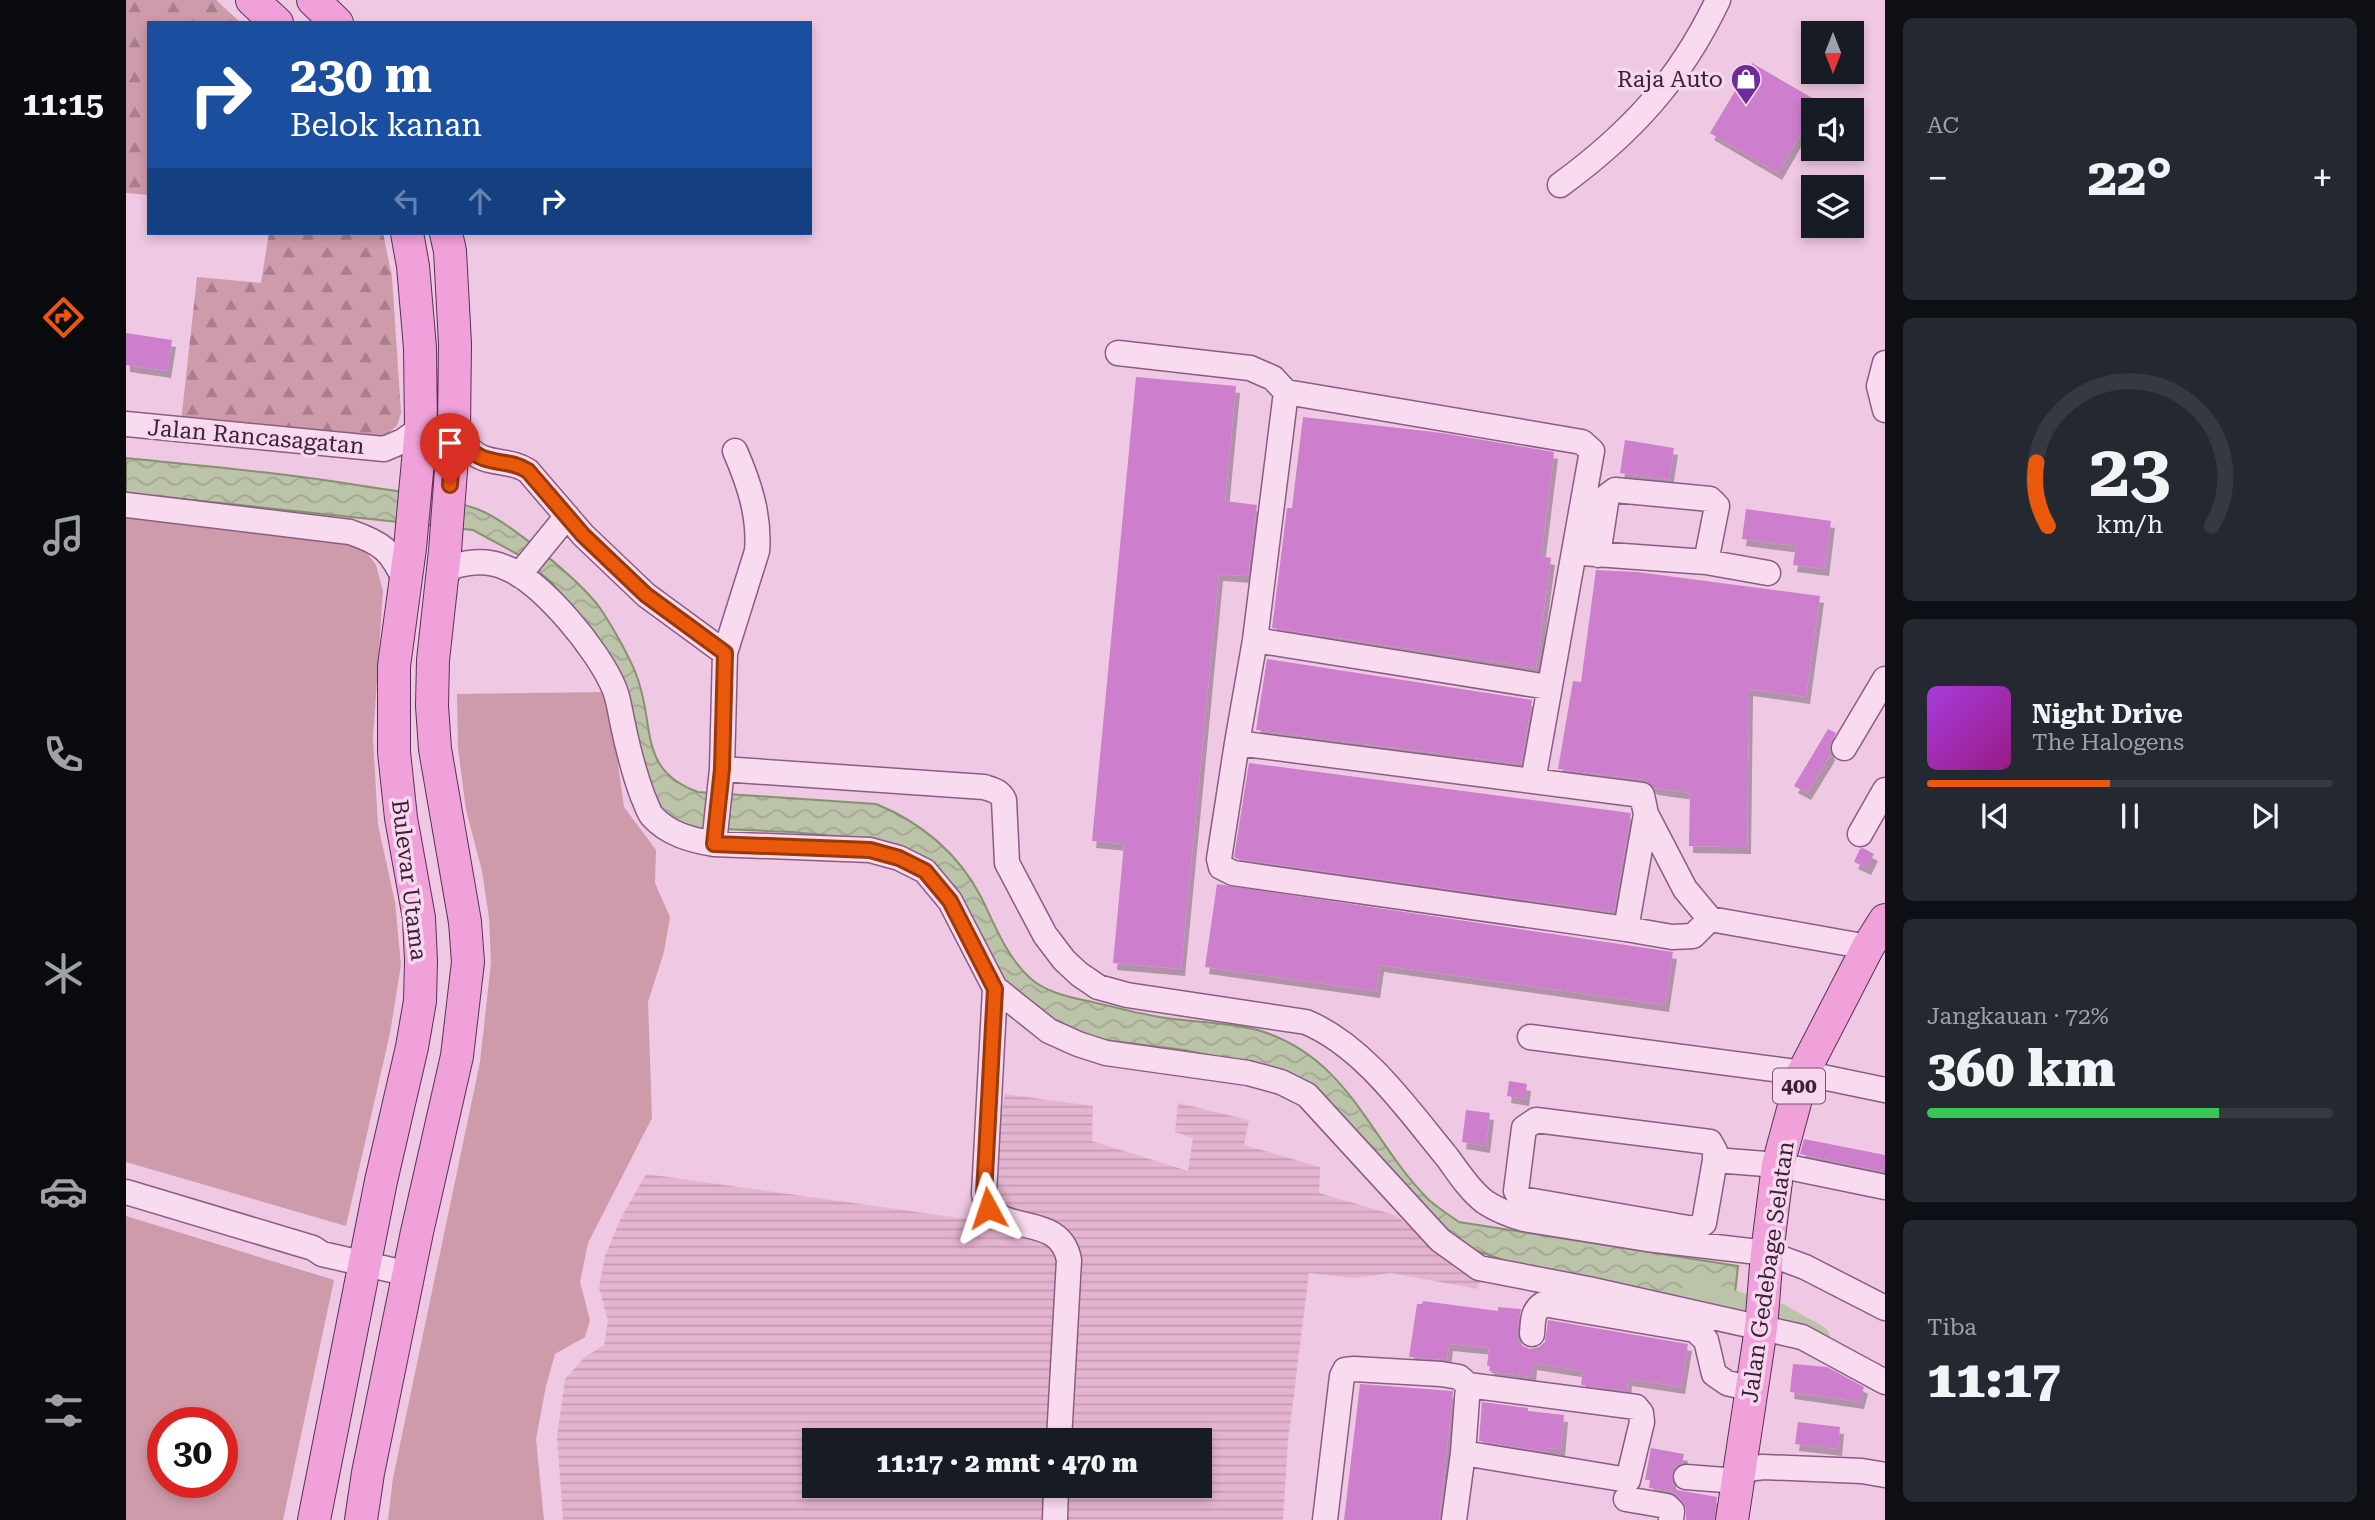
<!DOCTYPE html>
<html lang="id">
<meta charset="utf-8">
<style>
body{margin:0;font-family:"Roboto Serif",serif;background:#242831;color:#f1f3f6;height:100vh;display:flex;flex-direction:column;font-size:26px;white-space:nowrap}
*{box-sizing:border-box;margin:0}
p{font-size:23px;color:#9ea1a6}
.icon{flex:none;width:38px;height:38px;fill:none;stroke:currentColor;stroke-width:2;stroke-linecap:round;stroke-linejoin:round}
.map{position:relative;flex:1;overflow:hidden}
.details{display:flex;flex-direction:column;gap:18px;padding:18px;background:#0d0f14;width:490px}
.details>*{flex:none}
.hud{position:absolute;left:21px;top:21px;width:665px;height:214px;border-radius:0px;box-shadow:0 4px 10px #0003;background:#1a4fa0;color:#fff;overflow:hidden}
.needle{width:46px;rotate:180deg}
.controls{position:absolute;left:1675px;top:21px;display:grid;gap:14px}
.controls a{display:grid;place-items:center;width:63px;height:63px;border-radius:0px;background:#171b24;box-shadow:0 4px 10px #0003;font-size:35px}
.speed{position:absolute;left:21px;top:1407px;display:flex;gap:14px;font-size:35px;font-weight:700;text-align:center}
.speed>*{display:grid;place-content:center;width:91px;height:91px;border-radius:50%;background:#171b24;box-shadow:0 4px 10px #0003;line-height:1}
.speed .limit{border:10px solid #d22;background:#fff;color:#111}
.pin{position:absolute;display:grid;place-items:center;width:60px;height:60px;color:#fff;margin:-72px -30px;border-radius:50% 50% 50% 0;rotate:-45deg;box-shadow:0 0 7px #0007}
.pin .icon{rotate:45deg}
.me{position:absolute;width:77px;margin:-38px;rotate:355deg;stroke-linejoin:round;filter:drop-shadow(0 0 5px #0008)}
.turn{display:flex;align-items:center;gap:24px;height:147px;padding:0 28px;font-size:32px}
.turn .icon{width:91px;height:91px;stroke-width:2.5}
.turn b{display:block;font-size:49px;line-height:60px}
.lanes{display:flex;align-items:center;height:66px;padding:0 28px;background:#0003;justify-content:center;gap:35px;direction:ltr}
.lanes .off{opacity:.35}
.big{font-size:52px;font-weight:800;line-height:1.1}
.details .tile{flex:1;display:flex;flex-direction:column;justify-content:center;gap:10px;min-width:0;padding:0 24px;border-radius:10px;background:#242831}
.details .dial{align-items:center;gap:0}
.dial svg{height:182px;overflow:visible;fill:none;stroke:#363941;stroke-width:7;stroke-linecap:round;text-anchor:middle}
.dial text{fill:#f1f3f6;stroke:none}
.song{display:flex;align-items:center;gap:21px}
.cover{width:84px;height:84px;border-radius:10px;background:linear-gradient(135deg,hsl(280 70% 55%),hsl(310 70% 35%))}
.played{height:7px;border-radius:4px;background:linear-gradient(90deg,#ea580c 45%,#363941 45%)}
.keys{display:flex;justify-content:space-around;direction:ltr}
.heat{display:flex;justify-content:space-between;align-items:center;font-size:38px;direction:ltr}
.charge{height:10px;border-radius:5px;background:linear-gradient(90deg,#34c759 72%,#363941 0)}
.trip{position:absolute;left:676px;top:1428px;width:410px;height:70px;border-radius:0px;background:#171b24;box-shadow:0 4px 10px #0003;font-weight:800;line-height:70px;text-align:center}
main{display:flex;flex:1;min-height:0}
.tabs{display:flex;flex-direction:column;width:126px;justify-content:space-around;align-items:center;background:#090b0e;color:#9ea1a6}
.tabs .icon{width:49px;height:49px}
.tabs .on{color:#ea580c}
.tabs b{font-size:32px;color:#f1f3f6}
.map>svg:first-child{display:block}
.farmland{fill:url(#farmland-rules)}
.green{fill:#cd9baa;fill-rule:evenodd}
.forest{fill:url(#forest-firs)}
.water{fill:url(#water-waves);stroke:#86926f;stroke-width:2}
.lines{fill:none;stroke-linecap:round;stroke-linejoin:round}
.river{stroke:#bbc3a9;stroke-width:30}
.building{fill:#cd7ecc;filter:url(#shadow)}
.minor-casing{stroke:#8b5c85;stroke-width:27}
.major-casing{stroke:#593057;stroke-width:34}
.minor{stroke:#f9dbf0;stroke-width:24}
.major{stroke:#f1a1da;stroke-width:32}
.route-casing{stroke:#983908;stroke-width:18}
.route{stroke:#ea580c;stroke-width:12}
.labels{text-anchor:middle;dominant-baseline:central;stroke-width:7;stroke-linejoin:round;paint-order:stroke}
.shield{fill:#f6d7ed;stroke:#73576f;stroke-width:2}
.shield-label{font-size:21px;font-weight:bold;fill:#3b2039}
.poi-label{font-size:23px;fill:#3b2039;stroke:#f6d7ed;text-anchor:end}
.street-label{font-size:23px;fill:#3b2039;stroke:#f6d7ed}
</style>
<main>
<nav class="tabs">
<b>11:15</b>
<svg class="icon on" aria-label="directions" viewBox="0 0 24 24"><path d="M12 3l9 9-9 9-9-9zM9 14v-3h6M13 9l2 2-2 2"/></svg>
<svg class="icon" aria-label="music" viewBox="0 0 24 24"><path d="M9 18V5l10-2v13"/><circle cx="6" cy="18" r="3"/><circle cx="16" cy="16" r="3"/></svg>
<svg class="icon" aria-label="phone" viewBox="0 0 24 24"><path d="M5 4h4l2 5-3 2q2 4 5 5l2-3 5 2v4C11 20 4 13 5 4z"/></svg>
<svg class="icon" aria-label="climate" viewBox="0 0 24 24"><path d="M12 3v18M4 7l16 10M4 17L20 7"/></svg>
<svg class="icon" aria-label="car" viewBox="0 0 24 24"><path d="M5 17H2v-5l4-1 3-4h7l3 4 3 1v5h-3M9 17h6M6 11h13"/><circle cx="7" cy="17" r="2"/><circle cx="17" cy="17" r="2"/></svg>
<svg class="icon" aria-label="filters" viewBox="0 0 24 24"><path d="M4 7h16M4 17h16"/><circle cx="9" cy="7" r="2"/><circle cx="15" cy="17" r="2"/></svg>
</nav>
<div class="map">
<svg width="1759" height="1520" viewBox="0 0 1759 1520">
<defs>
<pattern id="farmland-rules" width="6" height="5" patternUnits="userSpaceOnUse" patternTransform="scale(1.75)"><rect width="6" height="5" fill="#e5b5d0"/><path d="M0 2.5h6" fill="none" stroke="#c59bb3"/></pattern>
<pattern id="forest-firs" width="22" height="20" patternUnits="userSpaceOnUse" patternTransform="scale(1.75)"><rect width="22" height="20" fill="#cd9baa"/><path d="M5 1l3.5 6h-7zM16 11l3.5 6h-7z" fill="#a87e8b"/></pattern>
<pattern id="water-waves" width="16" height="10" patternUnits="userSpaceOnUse" patternTransform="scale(1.75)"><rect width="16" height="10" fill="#bbc3a9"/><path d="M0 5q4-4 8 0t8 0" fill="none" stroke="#a2a792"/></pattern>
<filter id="shadow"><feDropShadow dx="4" dy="7" stdDeviation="0" flood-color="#0004"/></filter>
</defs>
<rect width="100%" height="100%" fill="#efc8e3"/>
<path class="farmland" d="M879,1094L967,1106L966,1141L1062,1171L1067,1138L1049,1132L1052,1103L1123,1120L1118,1145L1194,1167L1193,1193L1269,1215L1331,1265L1359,1271L1351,1289L1265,1273L1228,1278L1183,1273L1162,1441L1157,1520H942L944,1486H1073V1440H946L956,1270L946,1239L880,1209L864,1195L865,1166Z
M520,1174L849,1220L922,1240L935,1256L929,1440H688V1486H927L925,1520H437L431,1437L439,1379L459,1357L478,1345L482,1320L473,1288L479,1256L495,1218Z"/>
<path class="green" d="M0,518L212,539L241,553L250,565L257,591L247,739L252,825L269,902L275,965L264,1033L220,1226L0,1162Z
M482,692L498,807L530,850L529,883L544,917L538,952L522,1002L526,1118L462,1243L454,1282L464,1320L459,1337L429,1354L420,1386L410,1439L418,1520H262L267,1478L354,1062L365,963L363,918L356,871L340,810L332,748L331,694Z
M0,1216L208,1280L157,1520H0ZM37,1423H96V1482H37Z"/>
<path class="forest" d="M0,0H90L115,23H23V195L0,193Z
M143,233H257L266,277L275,413L271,426L252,441L55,422L71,277L135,283Z"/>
<path class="water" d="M0,458C79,466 158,473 237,486C275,492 314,496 351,509C382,520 455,582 474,608C485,624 503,656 510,674C530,723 510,770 572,792L750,804C795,822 833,854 855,897C869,925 880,956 904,978C919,992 943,997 962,1001C988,1007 1014,1014 1040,1018C1067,1022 1110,1023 1135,1031C1225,1060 1243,1140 1303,1200C1312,1208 1323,1215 1333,1222L1612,1266L1607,1311L1425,1277L1343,1248L1297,1214L1195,1094L1160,1071L1058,1050L971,1039L907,1010L877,978L794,856L758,841L666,832L573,828L551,822L532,810L479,649L426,583L393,555L347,530L0,493Z"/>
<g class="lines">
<path class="river" d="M1569,1295L1651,1318L1689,1339"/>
</g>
<path class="building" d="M1626,63L1693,102L1652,173L1584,133Z
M0,333L46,340L41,371L0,365Z
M1010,377L1110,386L1099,501L1131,505L1122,576L1093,574L1055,969L987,963L998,844L966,841Z
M1177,417L1316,433L1428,452L1415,556L1425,558L1410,668L1146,628L1161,508H1166Z
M1499,440L1548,448L1543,480L1494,473Z
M1620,509L1705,521L1699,569L1667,565L1670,546L1616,539Z
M1470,570L1511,572L1694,596L1680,697L1623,689L1621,847L1563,846L1564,793L1528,788L1518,780L1432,769L1447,681L1455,682Z
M1141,659L1406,700L1395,764L1130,730Z
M1702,729L1710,733L1703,747L1705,754L1681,793L1668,786Z
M1123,763L1505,813L1488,912L1111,859L1108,857Z
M1737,848L1748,854L1741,868L1728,862L1734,849Z
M1091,884L1547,952L1539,1005L1254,965L1250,991L1079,967Z
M1383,1081L1401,1084L1399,1099L1381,1096Z
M1340,1110L1364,1113L1360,1146L1336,1142Z
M1678,1139L1759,1155V1170L1755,1169L1754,1171L1674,1154Z
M1297,1301L1372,1311V1307L1395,1309L1392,1324V1340L1397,1346L1404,1349L1413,1347L1419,1342L1422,1320L1562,1344L1555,1387L1502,1379L1501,1391L1455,1385L1457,1371L1407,1363L1406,1377L1363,1371L1364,1366H1361L1363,1348L1323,1344L1321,1360L1283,1357L1291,1304H1296Z
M1667,1364L1701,1367L1738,1387L1734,1402L1664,1392Z
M1234,1384L1327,1391L1313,1520H1218Z
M1356,1402L1402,1408V1411L1438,1415L1435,1449L1421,1448V1452L1353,1441Z
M1672,1422L1714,1427L1712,1449L1669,1444Z
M1525,1448L1558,1454L1556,1463L1547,1469L1546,1483L1551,1490L1591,1497L1588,1520H1560V1507L1552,1495L1544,1491L1523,1488L1524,1480H1519Z"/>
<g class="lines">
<g class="minor-casing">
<path id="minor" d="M1434,185C1505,133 1554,80 1592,0
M992,353L1124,368L1147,378L1160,392L1129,640L1111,743L1516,795L1520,814L1559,889L1584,919L1742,947
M1759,363L1753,386L1759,410
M1160,392L1456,442L1466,451L1407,781
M0,424L258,449L277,441L295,428
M328,430C335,440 345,454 357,458C373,464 387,461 402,471L457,535L520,595L599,653L596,769L588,844
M0,505L224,532C256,543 265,550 279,581
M1456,553L1580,562L1642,573
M1472,555L1481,496L1489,490L1584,499L1591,506L1580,562
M393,575L441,516
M315,583L326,567C342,562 362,560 378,567C416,581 473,651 488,688C493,699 494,713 497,725C502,749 508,773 517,797C520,803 522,811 526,816C542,834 565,840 588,844L744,850L773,858L799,871L824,901L869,988L923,1031L952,1044L980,1053L1122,1073L1155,1082L1181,1095L1314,1240L1353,1268L1462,1289L1676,1337L1759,1382
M1129,640L1422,687
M599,653L631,551C634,516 623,483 609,451
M1111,743L1093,859L1095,867L1107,873L1500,929L1520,814
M1718,748L1759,679
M596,769L858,787C867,790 874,791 878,800L881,863L919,935L938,960L953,974L972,987L1001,995L1180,1022C1238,1046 1282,1110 1321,1157C1332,1172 1344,1191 1359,1202C1371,1210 1384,1215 1398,1219L1521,1239L1641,1253L1679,1267L1759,1308
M1734,834L1759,790
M1500,929L1546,937L1567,936L1584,919
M869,988L858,1194C859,1199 860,1205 864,1209C885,1233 935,1216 943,1260L933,1440
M1404,1037L1677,1073L1759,1090
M1589,1160L1578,1223L1568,1229L1395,1199L1390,1191L1398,1128L1410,1120L1584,1142L1589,1151V1160L1652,1165L1759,1187
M0,1192L187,1248L196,1254L283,1274
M1406,1334C1407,1322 1406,1311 1417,1304L1569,1330L1580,1340L1588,1374L1601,1383L1626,1389
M1337,1453L1502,1480L1516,1422L1515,1413L1510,1407L1342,1385
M1614,1470L1637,1467L1736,1471L1759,1475
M1560,1477L1612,1481
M1500,1499L1541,1506L1546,1511L1545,1520
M929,1520L930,1486
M1199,1520L1216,1376L1219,1370L1228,1369L1315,1374L1333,1377L1342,1385L1337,1453L1328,1520"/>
</g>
<g class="major-casing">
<path id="major" d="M126,0L151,23
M187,0L211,23
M188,1520L255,1181L286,1047L294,1001L295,961L293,918L275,818L268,752V666L284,548L295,428L294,348L287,266L281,233
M235,1520L242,1473L291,1232L331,1056L342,962L339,922L309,749L306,706L307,660L319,551L328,430L329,344L324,251L320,233
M1606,1520L1635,1328L1641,1253L1652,1165L1677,1073L1742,947L1759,920"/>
</g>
<use href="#minor" class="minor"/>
<use href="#major" class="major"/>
</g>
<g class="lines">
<g class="route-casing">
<path id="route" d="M324,485L328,430C335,440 345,454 357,458C373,464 387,461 402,471L457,535L520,595L599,653L596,769L588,844L744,850L773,858L799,871L824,901L869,989L858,1194L862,1208"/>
</g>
<use href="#route" class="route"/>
</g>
<defs>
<g id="shop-pin" transform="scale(1.575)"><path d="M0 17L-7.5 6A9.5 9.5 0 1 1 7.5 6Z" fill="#6d2c9a" stroke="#f6d7ed"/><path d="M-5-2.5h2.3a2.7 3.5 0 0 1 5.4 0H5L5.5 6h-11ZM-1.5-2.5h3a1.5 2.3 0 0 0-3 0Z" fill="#fff"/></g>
</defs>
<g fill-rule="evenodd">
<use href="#shop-pin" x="1620" y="79"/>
</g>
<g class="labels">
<rect class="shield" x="1647" y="1068.5" width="52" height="35" rx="5"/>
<g class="shield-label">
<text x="1673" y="1086">400</text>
</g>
<g class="poi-label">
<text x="1597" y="79">Raja Auto</text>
</g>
<g class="street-label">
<text transform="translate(130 437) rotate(5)">Jalan Rancasagatan</text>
<text transform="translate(283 880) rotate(83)">Bulevar Utama</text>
<text transform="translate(1642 1272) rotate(-82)">Jalan Gedebage Selatan</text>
</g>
</g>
</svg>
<div class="controls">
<a><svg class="needle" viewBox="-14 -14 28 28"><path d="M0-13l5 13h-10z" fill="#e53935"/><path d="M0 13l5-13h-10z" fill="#9ea1a6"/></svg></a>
<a><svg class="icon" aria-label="sound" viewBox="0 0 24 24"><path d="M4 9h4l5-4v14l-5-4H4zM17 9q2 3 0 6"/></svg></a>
<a><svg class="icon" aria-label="layers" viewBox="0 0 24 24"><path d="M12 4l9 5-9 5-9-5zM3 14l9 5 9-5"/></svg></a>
</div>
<div class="speed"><div class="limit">30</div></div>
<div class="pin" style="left:324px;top:485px;background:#d93025"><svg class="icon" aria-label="arrive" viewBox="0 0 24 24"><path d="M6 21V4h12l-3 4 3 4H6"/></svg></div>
<svg class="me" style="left:862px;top:1208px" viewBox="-20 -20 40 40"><path d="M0-17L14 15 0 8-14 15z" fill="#ea580c" stroke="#fff" stroke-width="4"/></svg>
<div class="trip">11:17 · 2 mnt · 470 m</div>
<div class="hud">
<div class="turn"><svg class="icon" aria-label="right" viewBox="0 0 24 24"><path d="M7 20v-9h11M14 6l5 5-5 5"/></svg><div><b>230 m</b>Belok kanan</div></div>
<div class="lanes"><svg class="icon off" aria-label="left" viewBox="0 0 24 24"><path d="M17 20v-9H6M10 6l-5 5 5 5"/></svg><svg class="icon off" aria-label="ahead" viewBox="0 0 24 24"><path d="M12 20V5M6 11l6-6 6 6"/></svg><svg class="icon" aria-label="right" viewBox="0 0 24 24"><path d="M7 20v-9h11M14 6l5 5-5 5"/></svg></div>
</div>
</div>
<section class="details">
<div class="tile"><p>AC</p>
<div class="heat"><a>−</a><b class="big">22°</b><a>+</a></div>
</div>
<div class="tile dial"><svg viewBox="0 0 100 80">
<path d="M14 69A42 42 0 1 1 86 69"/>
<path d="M14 69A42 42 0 0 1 9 41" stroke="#ea580c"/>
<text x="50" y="56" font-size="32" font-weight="700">23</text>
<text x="50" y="72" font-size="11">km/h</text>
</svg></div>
<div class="tile">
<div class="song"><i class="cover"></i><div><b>Night Drive</b><p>The Halogens</p></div></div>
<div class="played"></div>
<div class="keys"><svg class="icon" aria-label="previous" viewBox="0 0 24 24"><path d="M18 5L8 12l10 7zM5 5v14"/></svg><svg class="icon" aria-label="pause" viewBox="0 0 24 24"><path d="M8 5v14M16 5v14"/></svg><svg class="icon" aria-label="next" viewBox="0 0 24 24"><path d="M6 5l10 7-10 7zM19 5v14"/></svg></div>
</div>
<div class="tile"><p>Jangkauan · 72%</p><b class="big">360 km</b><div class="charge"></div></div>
<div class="tile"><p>Tiba</p><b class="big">11:17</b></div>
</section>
</main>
